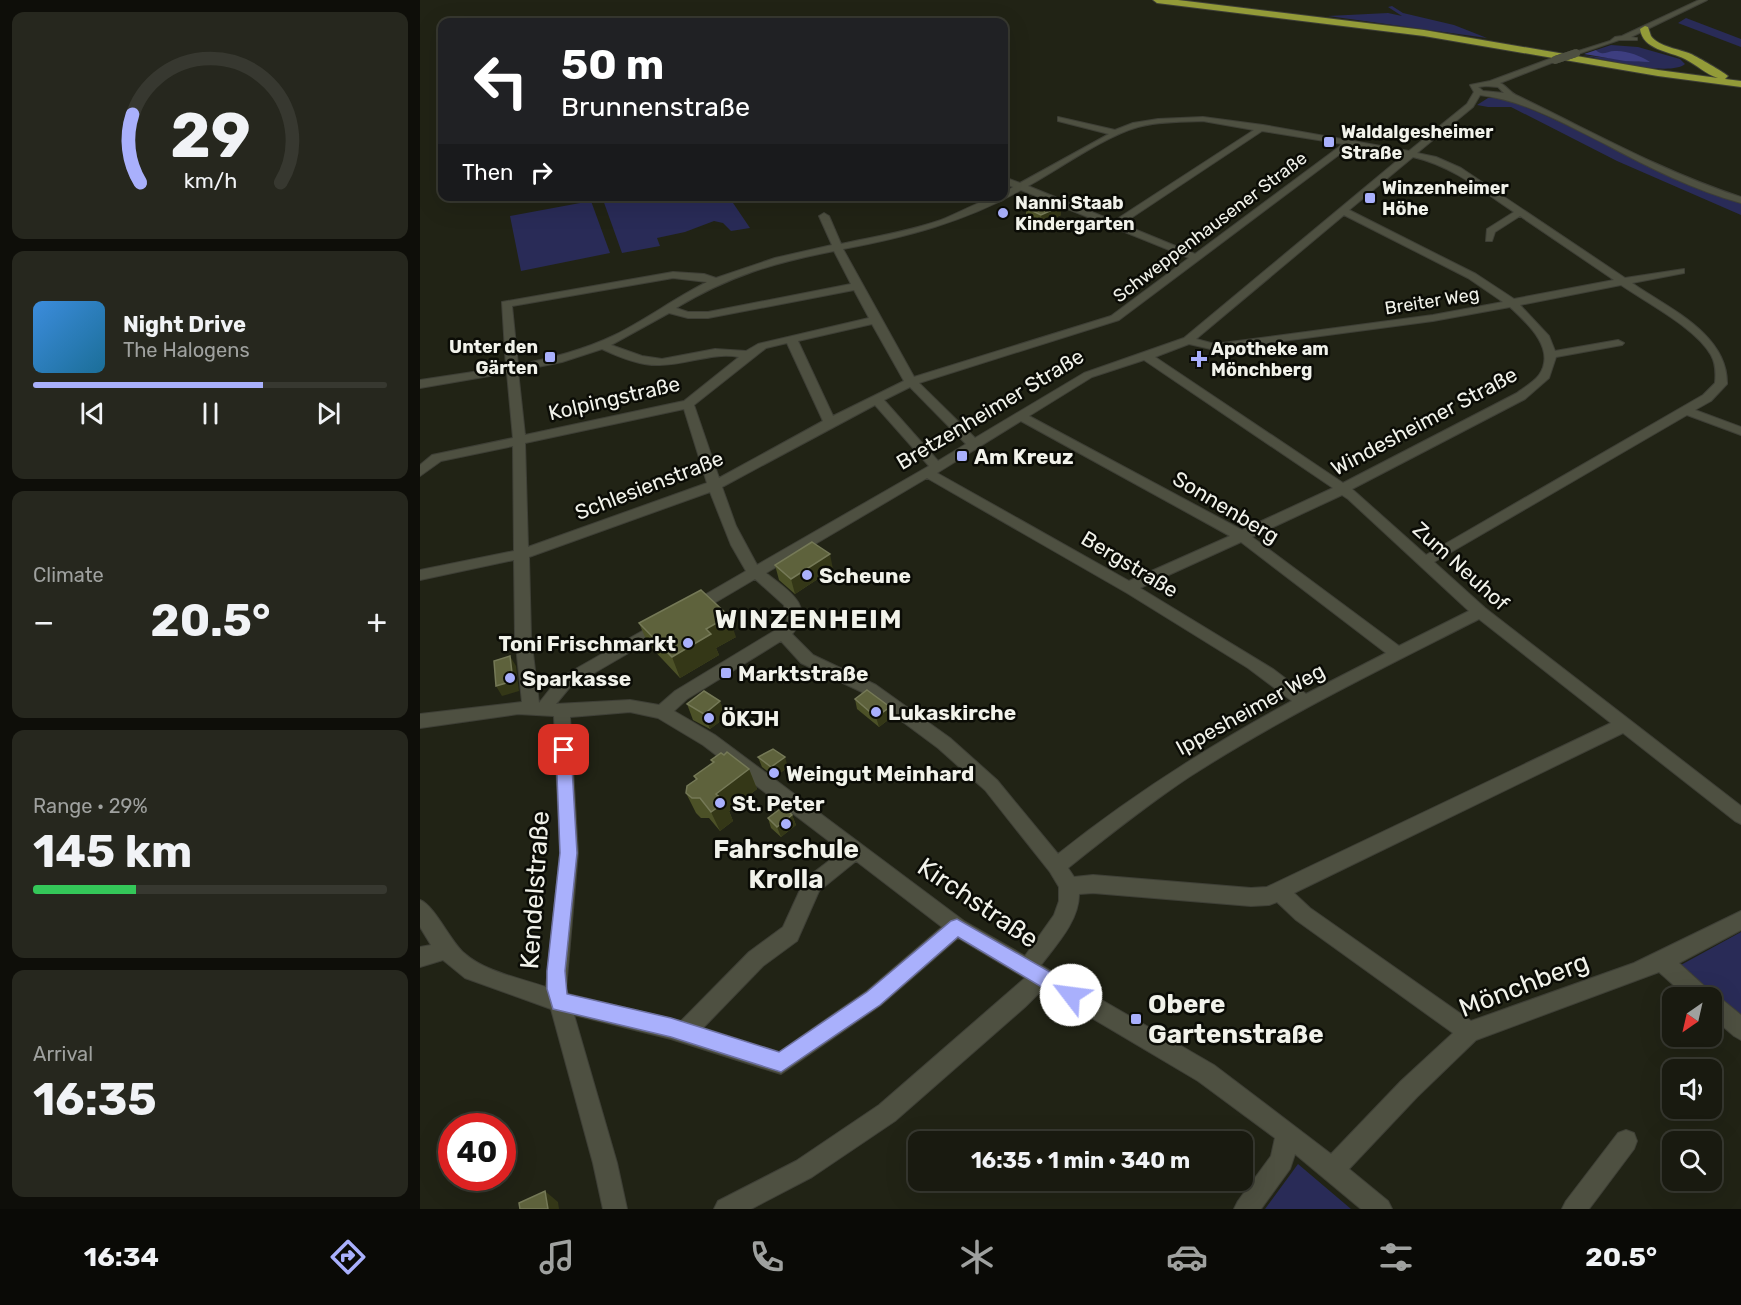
<!DOCTYPE html>
<meta charset="utf-8">
<style>
body{margin:0;font-family:Rubik,sans-serif;background:#26271e;color:#f1f3f6;height:100vh;display:flex;flex-direction:column;font-size:22px;white-space:nowrap}
*{box-sizing:border-box;margin:0}
p{font-size:20px;color:#9fa19f}
.icon{flex:none;width:33px;height:33px;fill:none;stroke:currentColor;stroke-width:2;stroke-linecap:round;stroke-linejoin:round}
.map{position:relative;flex:1;overflow:hidden}
.drawer{display:flex;flex-direction:column;gap:12px;padding:12px;background:#0e0e09;width:420px}
.drawer>*{flex:none}
.top-card{position:absolute;left:18px;top:18px;width:570px;height:183px;border-radius:12px;box-shadow:0 6px 24px #0002,0 0 0 2px #373830;background:#202124;color:#fff;overflow:hidden}
.needle{width:39px;rotate:214deg}
.fabs{position:absolute;left:1242px;top:987px;display:grid;gap:12px}
.fabs a{display:grid;place-items:center;width:60px;height:60px;border-radius:12px;background:#191a10;box-shadow:0 6px 24px #0002,0 0 0 2px #373830;font-size:30px}
.speed{position:absolute;left:18px;top:1113px;display:flex;gap:12px;font-size:30px;font-weight:700;text-align:center}
.speed>*{display:grid;place-content:center;width:78px;height:78px;border-radius:50%;background:#191a10;box-shadow:0 6px 24px #0002,0 0 0 2px #373830;line-height:1}
.speed .limit{border:9px solid #d22;background:#fff;color:#111}
.pin{position:absolute;display:grid;place-items:center;width:51px;height:51px;color:#fff;margin:-26px;border-radius:12px;box-shadow:0 3px 9px #0006}
.me{position:absolute;width:66px;margin:-33px;rotate:300deg;stroke-linejoin:round;filter:drop-shadow(0 0 4px #0008)}
.turn{display:flex;align-items:center;gap:21px;height:126px;padding:0 24px;font-size:27px}
.turn .icon{width:78px;height:78px;stroke-width:2.5}
.turn b{display:block;font-size:42px;line-height:51px}
.then{display:flex;align-items:center;height:57px;padding:0 24px;background:#0003;gap:12px;font-size:22px}
.big{font-size:45px;font-weight:700;line-height:1.1}
.drawer .card{flex:1;display:flex;flex-direction:column;justify-content:center;gap:9px;min-width:0;padding:0 21px;border-radius:12px;background:#26271e}
.drawer .dial{align-items:center;gap:0}
.dial svg{height:156px;overflow:visible;fill:none;stroke:#373830;stroke-width:7;stroke-linecap:round;text-anchor:middle}
.dial text{fill:#f1f3f6;stroke:none}
.song{display:flex;align-items:center;gap:18px}
.cover{width:72px;height:72px;border-radius:9px;background:linear-gradient(135deg,hsl(210 70% 55%),hsl(200 70% 35%))}
.played{height:6px;border-radius:3px;background:linear-gradient(90deg,#a9b0fc 65%,#373830 65%)}
.keys{display:flex;justify-content:space-around;direction:ltr}
.heat{display:flex;justify-content:space-between;align-items:center;font-size:33px;direction:ltr}
.charge{height:9px;border-radius:4px;background:linear-gradient(90deg,#34c759 29%,#373830 0)}
.trip{position:absolute;left:488px;top:1131px;width:345px;height:60px;border-radius:12px;background:#191a10;box-shadow:0 6px 24px #0002,0 0 0 2px #373830;font-weight:700;line-height:60px;text-align:center}
.tabs{display:flex;height:96px;justify-content:space-around;align-items:center;background:#0a0a06;color:#9fa19f}
.tabs .icon{width:42px;height:42px}
.tabs .on{color:#a9b0fc}
.tabs b{font-size:27px;color:#f1f3f6}
main{display:flex;flex:1;min-height:0}
.map>svg:first-child{display:block}
.green{fill:#292b57}
.forest{fill:#3d3e80}
.lines{fill:none;stroke-linecap:round;stroke-linejoin:round}
.minor-casing{stroke:#3e3f36;stroke-width:2}
.highway-casing{stroke:#3e3f36;stroke-width:2}
.minor{fill:#4e5041;fill-rule:evenodd}
.highway{fill:#939b38;fill-rule:evenodd}
.minor-bridge-casing{stroke:#3e3f36;stroke-width:8;stroke-linecap:butt}
.minor-bridge{stroke:#4e5041;stroke-width:8}
.wall{fill:#4c5127}
.shaded-wall{fill:#343717}
.building{fill:#5e623c;stroke:#757957;stroke-width:1.5}
.route{fill:#a9b0fc;stroke:#6e72a4;stroke-width:1.5}
.poi-dot{fill:#a9b0fc;stroke:#0b0c06;stroke-width:2}
.labels{text-anchor:middle;dominant-baseline:central;stroke-width:5;stroke-linejoin:round;paint-order:stroke}
.far-poi-label{font-size:18px;font-weight:bold;fill:#f1f2ea;stroke:#0b0c06;text-anchor:start}
.far-street-label{font-size:18px;fill:#f1f2ea;stroke:#0b0c06}
.street-label{font-size:21px;fill:#f1f2ea;stroke:#0b0c06}
.poi-label{font-size:21px;font-weight:bold;fill:#f1f2ea;stroke:#0b0c06;text-anchor:start}
.near-poi-label{font-size:26px;font-weight:bold;fill:#f1f2ea;stroke:#0b0c06}
.near-street-label{font-size:26px;fill:#f1f2ea;stroke:#0b0c06}
.district-label{font-size:27px;font-weight:bold;letter-spacing:1.5px;fill:#f1f2ea;stroke:#0b0c06}
</style>
<main>
<section class="drawer">
<div class="card dial"><svg viewBox="0 0 100 80">
<path d="M14 69A42 42 0 1 1 86 69"/>
<path d="M14 69A42 42 0 0 1 10 34" stroke="#a9b0fc"/>
<text x="50" y="56" font-size="32" font-weight="700">29</text>
<text x="50" y="72" font-size="11">km/h</text>
</svg></div>
<div class="card">
<div class="song"><i class="cover"></i><div><b>Night Drive</b><p>The Halogens</p></div></div>
<div class="played"></div>
<div class="keys"><svg class="icon" aria-label="previous" viewBox="0 0 24 24"><path d="M18 5L8 12l10 7zM5 5v14"/></svg><svg class="icon" aria-label="pause" viewBox="0 0 24 24"><path d="M8 5v14M16 5v14"/></svg><svg class="icon" aria-label="next" viewBox="0 0 24 24"><path d="M6 5l10 7-10 7zM19 5v14"/></svg></div>
</div>
<div class="card"><p>Climate</p>
<div class="heat"><a>−</a><b class="big">20.5°</b><a>+</a></div>
</div>
<div class="card"><p>Range · 29%</p><b class="big">145 km</b><div class="charge"></div></div>
<div class="card"><p>Arrival</p><b class="big">16:35</b></div>
</section>
<div class="map">
<svg width="1321" height="1209" viewBox="0 0 1321 1209">
<rect width="100%" height="100%" fill="#212315"/>
<path class="green" d="M972,6L983,13L1034,25L1067,38L908,16L968,13L982,16L968,7Z
M1266,18L1321,39V47L1258,23Z
M1191,45L1218,47L1260,59L1265,64C1250,77 1182,59 1162,55L1224,62L1179,53L1176,50Z
M1079,97C1164,127 1233,176 1321,202V215L1197,161L1091,107H1068L1057,105L1068,98Z
M182,197H309L330,228L311,231L303,223L294,221L265,232L237,238L240,246L202,253Z
M171,201L190,253L101,271L90,216Z
M1321,932V1021L1259,966Z
M878,1164L931,1209H845Z"/>
<path class="forest" d="M1176,50C1183,57 1187,50 1197,51C1208,51 1221,56 1230,62L1205,61L1164,54Z"/>
<g class="lines">
<g class="minor-casing">
<path id="minor" d="M1279,0H1287L1211,37L1217,38V40H1199L1158,54L1152,53L1190,41L1195,37L1202,36Z
M1132,58L1139,60L1080,83C1087,86 1090,93 1098,96C1171,131 1243,172 1321,197V203C1274,190 1230,168 1187,145C1145,124 1106,101 1060,95L1053,107L997,153L1016,157L1041,168L1205,278L1264,269V273L1212,283C1248,308 1308,334 1307,384L1291,401L1275,410L1321,427V435L1267,415L1014,562L1065,608L1321,806V824L1315,821L1203,733L874,893L890,908L1051,1021L1214,963L1321,911V930L1259,963L1293,994L1299,997L1321,1015V1040L1314,1036L1292,1017V998H1268L1239,972L1056,1040L997,1097L929,1169L968,1201L972,1209H941L875,1154L870,1169L841,1209H814L818,1201L851,1156L855,1138L778,1081L623,989L605,1007L475,1121L392,1177L331,1209H294L298,1201L376,1161L459,1105L605,978L538,938L461,1005L361,1074L251,1039L154,1015L197,1163L207,1209H183L173,1163L131,1009L45,978L23,960L0,967V947L11,945L0,927V900C15,906 30,941 44,953C65,972 100,978 126,987L140,853L134,716L98,714L0,728V714L102,702L95,637L94,560L0,580V570L94,551L93,446L21,461L0,476V465L12,455L93,438L87,373L0,388V380L86,367L82,302L253,272L284,274L296,278L355,258L412,245L399,216L404,213L409,216L421,244C453,237 486,232 518,221C536,215 567,196 584,196V193L593,187L584,183V177L600,183L689,134L638,121V117L695,130L713,123L738,119L783,117L843,125L989,151L1047,104L1054,92L1050,85L1070,81ZM1066,86L1078,87L1084,93L1063,91L1058,87ZM783,121L834,130L694,221L608,186C639,169 685,136 718,127C739,121 762,122 783,121ZM842,131L923,144L775,254L702,224ZM932,145L984,155L764,338L664,373L555,438L499,383L699,320ZM993,157C1032,166 1061,190 1094,212L1067,229L1066,241H1072L1075,232L1100,216L1194,280L1094,299L1056,274L929,210ZM601,190L769,258L691,316L494,377L423,249C486,237 545,222 601,190ZM924,215L1048,278L1083,302L1013,315L795,344L776,339ZM414,251L431,284L288,312H268L256,308C309,276 353,263 414,251ZM253,278L287,282C255,298 227,319 195,335C164,350 131,358 98,365L92,306ZM1201,285C1227,303 1276,328 1291,355C1296,364 1296,373 1295,383L1283,395L1006,555L932,489L1105,399L1129,378L1136,357L1202,345L1204,343L1198,340L1135,351L1129,336L1100,305ZM434,290L449,318L338,344L326,351L295,349L242,359L222,356L191,345L249,313L268,318H288ZM1090,307C1107,323 1137,349 1119,375C1114,382 1103,388 1097,393L923,483L735,357L769,344L795,350L1013,321ZM452,324L484,381L413,416L378,341ZM367,343L403,421L299,478L274,405L346,348ZM182,349C199,357 221,366 240,365C267,365 292,352 319,357L264,401L105,435L98,371L142,362ZM724,360L913,488L822,530L609,416L672,377ZM490,387L546,444L518,461L464,400ZM455,405L509,466L337,565L316,526L302,487ZM264,409L287,483L108,547L105,443ZM601,421L810,536L709,581L517,473ZM507,478L707,593L828,668L872,701C789,746 712,795 638,854L577,780L530,738L456,685L393,655L372,634C398,607 366,589 346,573ZM290,492L311,545L326,571L269,604L266,608L269,612H279L335,579L364,605L367,619L364,625L255,691L239,705L210,700L136,704L150,687L248,630L251,626L248,622H238L138,679L119,703L111,637L109,557ZM922,495L928,499L1049,611L979,646L832,537ZM821,542L966,653L886,694L853,669L720,588ZM1059,619L1191,723L847,887L831,888L673,875L654,877L648,868C688,836 727,805 769,777C862,717 961,669 1059,619ZM361,641L381,663L444,693L518,748L565,790L630,872L639,887V901L634,915L605,956L544,921L295,735L254,711L267,699ZM210,712L238,718L283,745L422,851L385,879L363,927L329,952L261,1021L148,994L146,989L158,853L150,717ZM436,861L522,927L447,991L359,1052L283,1028L343,966L377,941L399,891ZM673,893L831,906L849,905L857,902L876,920L1033,1033L981,1081L911,1154L794,1065L621,965C636,945 659,921 659,894Z
M1206,1130L1214,1133L1217,1141L1214,1149L1169,1209H1142L1146,1201L1198,1133Z"/>
</g>
<g class="highway-casing">
<path id="highway" d="M733,0H758L1004,30L1238,70L1298,78C1285,74 1277,65 1265,59C1249,51 1223,50 1220,29L1225,26L1228,27C1229,30 1230,33 1231,36C1239,47 1260,49 1271,54C1279,58 1302,71 1308,76L1305,79L1321,81V87L1238,76L1004,36L737,3Z"/>
</g>
<use href="#minor" class="minor"/>
<use href="#highway" class="highway"/>
<g class="minor-bridge-casing">
<path id="minor-bridge" d="M1135,60L1156,53"/>
</g>
<use href="#minor-bridge" class="minor-bridge"/>
</g>
<path class="wall" d="M606,208L641,215L622,224L606,217Z
M355,565L413,569L375,594L359,580Z
M219,623L316,637L296,648L299,655L260,678L228,644Z
M435,699L472,717L459,727L437,709Z
M267,704L306,717L290,729L273,720Z
M304,755L329,769L337,789L309,811L313,821L300,831L289,818H281L276,813L266,793L276,780L274,776L292,763L291,760Z
M338,757L368,767L355,777L342,767Z
M372,815L376,825L361,837L351,828L348,818Z"/>
<path class="shaded-wall" d="M641,206V215L622,224L621,215Z
M410,554L413,569L375,594L371,579Z
M309,616L316,637L296,648L299,655L260,678L252,657L286,629Z
M90,656L96,666L99,691L82,696L76,686Z
M300,701L306,717L290,729L284,714Z
M470,707L472,717L459,727L456,717Z
M365,757L368,767L355,777L351,767Z
M329,769L337,789L309,811L313,821L300,831L291,812L296,794Z
M372,815L376,825L361,837L357,827Z
M125,1191L138,1202L139,1209H128Z"/>
<path class="building" d="M625,199L641,206L621,215L606,208Z
M392,542L410,554L371,579L355,565Z
M281,590L309,616L286,629L291,634L252,657L219,623Z
M90,656L93,681L76,686L74,661Z
M447,690L470,707L456,717L435,699Z
M284,691L300,701L284,714L267,704Z
M353,749L365,757L351,767L338,757Z
M307,752L329,769L296,794L305,802L291,812L280,798H272L266,793L267,786L277,779L274,776L294,762L291,760L301,753L304,755Z
M364,806L372,815L357,827L348,818Z
M125,1191L128,1209H100L99,1203Z"/>
<path class="route" d="M144,744L149,746L151,750L157,853L145,971L147,994L251,1018L359,1052L447,992L531,921L537,919L658,988L661,995L658,1001L651,1004L645,1001L538,937L460,1005L361,1072L251,1037L133,1009L127,989V971L140,853L136,750L138,746Z"/>
<g class="poi-dot">
<rect x="903" y="136" width="12" height="12" rx="3"/>
<rect x="944" y="192" width="12" height="12" rx="3"/>
<circle cx="583" cy="213" r="6"/>
<rect x="124" y="351" width="12" height="12" rx="3"/>
<path d="M776 350h6v6h6v6h-6v6h-6v-6h-6v-6h6z"/>
<rect x="536" y="450" width="12" height="12" rx="3"/>
<circle cx="387" cy="575" r="6"/>
<circle cx="268" cy="643" r="6"/>
<rect x="300" y="667" width="12" height="12" rx="3"/>
<circle cx="90" cy="678" r="6"/>
<circle cx="456" cy="712" r="6"/>
<circle cx="289" cy="718" r="6"/>
<circle cx="354" cy="773" r="6"/>
<circle cx="300" cy="803" r="6"/>
<circle cx="366" cy="824" r="6"/>
<rect x="710" y="1013" width="12" height="12" rx="3"/>
</g>
<g class="labels">
<g class="far-poi-label">
<text x="921" y="132">Waldalgesheimer<tspan x="921" dy="21">Straße</tspan></text>
<text x="962" y="188">Winzenheimer<tspan x="962" dy="21">Höhe</tspan></text>
<text x="595" y="203">Nanni Staab<tspan x="595" dy="21">Kindergarten</tspan></text>
<text x="118" y="347" text-anchor="end">Unter den<tspan x="118" dy="21">Gärten</tspan></text>
<text x="791" y="349">Apotheke am<tspan x="791" dy="21">Mönchberg</tspan></text>
</g>
<g class="far-street-label">
<text transform="translate(790 227) rotate(-37)">Schweppenhausener Straße</text>
<text transform="translate(1012 301) rotate(-9)">Breiter Weg</text>
</g>
<g class="street-label">
<text transform="translate(194 398) rotate(-13)">Kolpingstraße</text>
<text transform="translate(570 409) rotate(-31)">Bretzenheimer Straße</text>
<text transform="translate(1004 421) rotate(-28)">Windesheimer Straße</text>
<text transform="translate(229 485) rotate(-21)">Schlesienstraße</text>
<text transform="translate(806 507) rotate(31)">Sonnenberg</text>
<text transform="translate(710 564) rotate(31)">Bergstraße</text>
<text transform="translate(1041 566) rotate(42)">Zum Neuhof</text>
<text transform="translate(830 709) rotate(-29)">Ippesheimer Weg</text>
</g>
<g class="poi-label">
<text x="554" y="456">Am Kreuz</text>
<text x="399" y="575">Scheune</text>
<text x="256" y="643" text-anchor="end">Toni Frischmarkt</text>
<text x="318" y="673">Marktstraße</text>
<text x="102" y="678">Sparkasse</text>
<text x="468" y="712">Lukaskirche</text>
<text x="301" y="718">ÖKJH</text>
<text x="366" y="773">Weingut Meinhard</text>
<text x="312" y="803">St. Peter</text>
</g>
<g class="near-poi-label">
<text x="366" y="849">Fahrschule<tspan x="366" dy="30">Krolla</tspan></text>
<text x="728" y="1004" text-anchor="start">Obere<tspan x="728" dy="30">Gartenstraße</tspan></text>
</g>
<g class="near-street-label">
<text transform="translate(115 890) rotate(-86)">Kendelstraße</text>
<text transform="translate(558 903) rotate(34)">Kirchstraße</text>
<text transform="translate(1104 985) rotate(-21)">Mönchberg</text>
</g>
<g class="district-label">
<text x="389" y="619">WINZENHEIM</text>
</g>
</g>
</svg>
<div class="fabs">
<a><svg class="needle" viewBox="-14 -14 28 28"><path d="M0-13l5 13h-10z" fill="#e53935"/><path d="M0 13l5-13h-10z" fill="#9fa19f"/></svg></a>
<a><svg class="icon" aria-label="sound" viewBox="0 0 24 24"><path d="M4 9h4l5-4v14l-5-4H4zM17 9q2 3 0 6"/></svg></a>
<a><svg class="icon" aria-label="search" viewBox="0 0 24 24"><circle cx="10" cy="10" r="6"/><path d="M15 15l6 6"/></svg></a>
</div>
<div class="speed"><div class="limit">40</div></div>
<div class="pin" style="left:144px;top:750px;background:#d93025"><svg class="icon" aria-label="arrive" viewBox="0 0 24 24"><path d="M6 21V4h12l-3 4 3 4H6"/></svg></div>
<svg class="me" style="left:651px;top:995px" viewBox="-20 -20 40 40"><circle r="19" fill="#fff"/><path d="M0-13L10 11 0 6-10 11z" fill="#a9b0fc"/></svg>
<div class="trip">16:35 · 1 min · 340 m</div>
<div class="top-card">
<div class="turn"><svg class="icon" aria-label="left" viewBox="0 0 24 24"><path d="M17 20v-9H6M10 6l-5 5 5 5"/></svg><div><b>50 m</b>Brunnenstraße</div></div>
<div class="then">Then<svg class="icon" aria-label="right" viewBox="0 0 24 24"><path d="M7 20v-9h11M14 6l5 5-5 5"/></svg></div>
</div>
</div>
</main>
<nav class="tabs">
<b>16:34</b>
<svg class="icon on" aria-label="directions" viewBox="0 0 24 24"><path d="M12 3l9 9-9 9-9-9zM9 14v-3h6M13 9l2 2-2 2"/></svg>
<svg class="icon" aria-label="music" viewBox="0 0 24 24"><path d="M9 18V5l10-2v13"/><circle cx="6" cy="18" r="3"/><circle cx="16" cy="16" r="3"/></svg>
<svg class="icon" aria-label="phone" viewBox="0 0 24 24"><path d="M5 4h4l2 5-3 2q2 4 5 5l2-3 5 2v4C11 20 4 13 5 4z"/></svg>
<svg class="icon" aria-label="climate" viewBox="0 0 24 24"><path d="M12 3v18M4 7l16 10M4 17L20 7"/></svg>
<svg class="icon" aria-label="car" viewBox="0 0 24 24"><path d="M5 17H2v-5l4-1 3-4h7l3 4 3 1v5h-3M9 17h6M6 11h13"/><circle cx="7" cy="17" r="2"/><circle cx="17" cy="17" r="2"/></svg>
<svg class="icon" aria-label="filters" viewBox="0 0 24 24"><path d="M4 7h16M4 17h16"/><circle cx="9" cy="7" r="2"/><circle cx="15" cy="17" r="2"/></svg>
<b>20.5°</b>
</nav>
